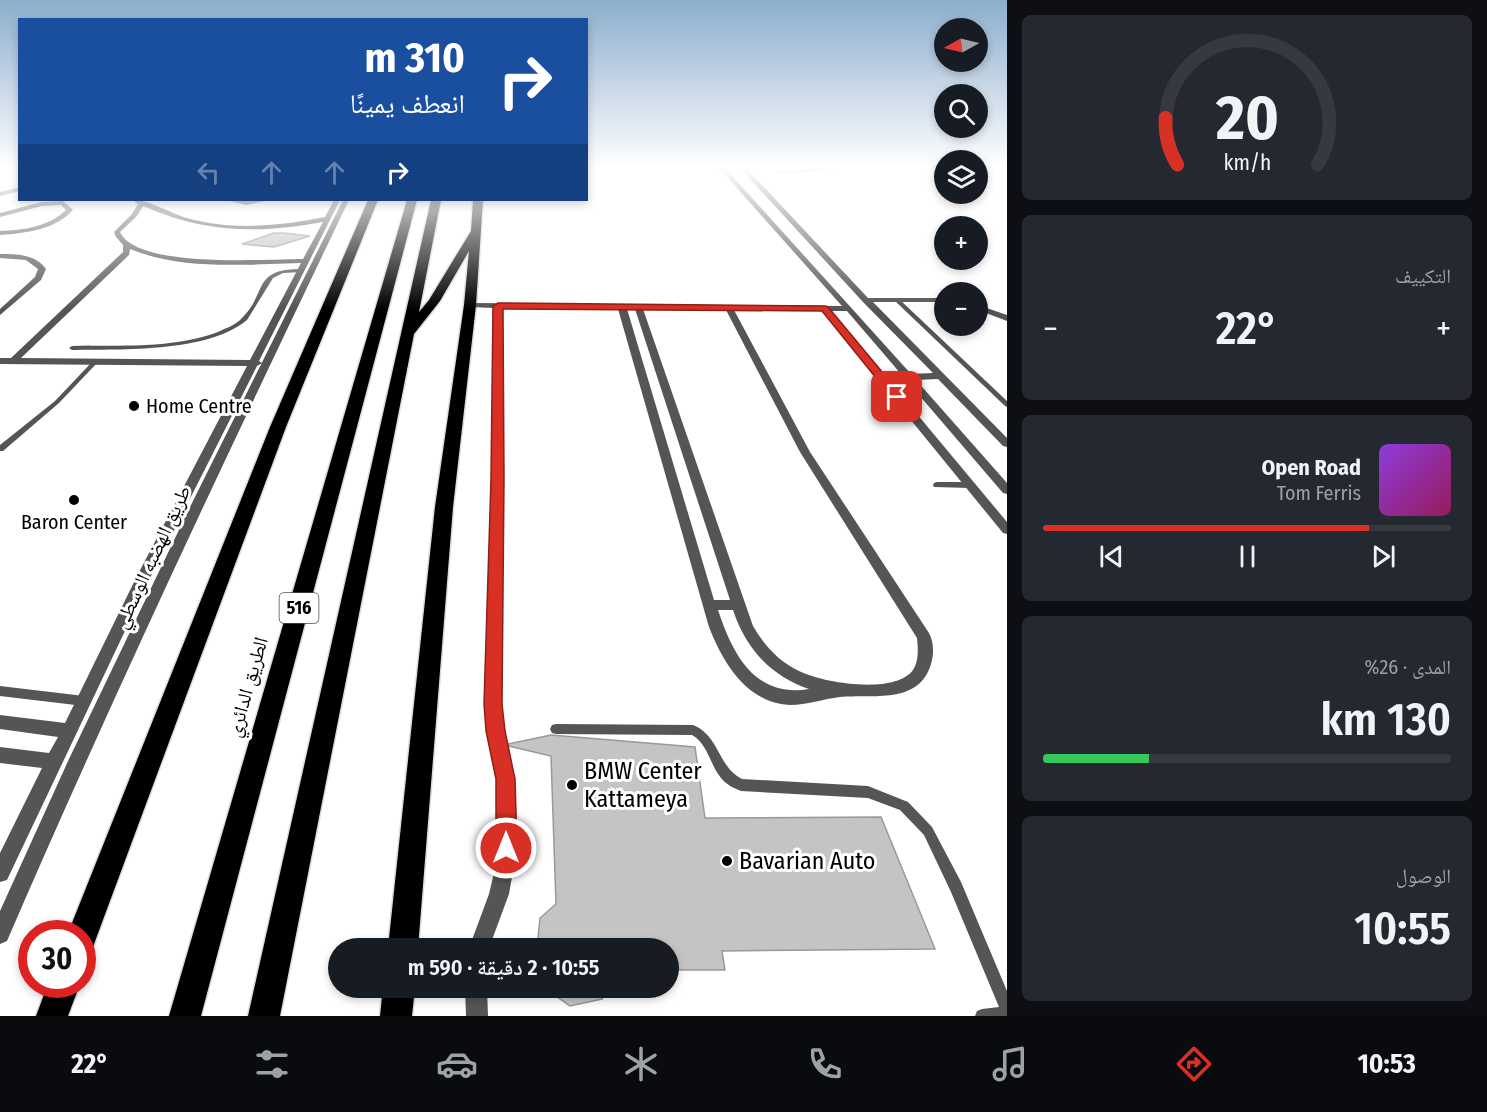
<!DOCTYPE html>
<html lang="ar">
<meta charset="utf-8">
<style>
body{margin:0;font-family:"Fira Sans Condensed","Noto Naskh Arabic",sans-serif;background:#242831;color:#f1f3f6;direction:rtl;height:100vh;display:flex;flex-direction:column;font-size:22px;white-space:nowrap}
*{box-sizing:border-box;margin:0}
p{font-size:20px;color:#9ea1a6}
.icon{flex:none;width:33px;height:33px;fill:none;stroke:currentColor;stroke-width:2;stroke-linecap:round;stroke-linejoin:round}
.map{position:relative;flex:1;overflow:hidden;direction:ltr}
.sheet{display:flex;flex-direction:column;gap:15px;padding:15px;background:#0d0f14;width:480px}
.sheet>*{flex:none}
.guide{position:absolute;left:18px;top:18px;width:570px;height:183px;border-radius:0px;box-shadow:0 3px 9px #0003;direction:rtl;background:#1a4fa0;color:#fff;overflow:hidden}
.needle{width:39px;rotate:262deg}
.fabs{position:absolute;left:934px;top:18px;display:grid;gap:12px}
.fabs a{display:grid;place-items:center;width:54px;height:54px;border-radius:50%;background:#171b24;box-shadow:0 3px 9px #0003;font-size:30px}
.speed{position:absolute;left:18px;top:920px;display:flex;gap:12px;font-size:30px;font-weight:700;text-align:center}
.speed>*{display:grid;place-content:center;width:78px;height:78px;border-radius:50%;background:#171b24;box-shadow:0 3px 9px #0003;line-height:1}
.speed .limit{border:9px solid #d22;background:#fff;color:#111}
.pin{position:absolute;display:grid;place-items:center;width:51px;height:51px;color:#fff;margin:-26px;border-radius:12px;box-shadow:0 3px 9px #0006}
.me{position:absolute;width:66px;margin:-33px;rotate:0deg;stroke-linejoin:round;filter:drop-shadow(0 0 4px #0008)}
.turn{display:flex;align-items:center;gap:21px;height:126px;padding:0 24px;font-size:27px}
.turn .icon{width:78px;height:78px;stroke-width:2.5}
.turn b{display:block;font-size:42px;line-height:51px}
.lanes{display:flex;align-items:center;height:57px;padding:0 24px;background:#0003;justify-content:center;gap:30px;direction:ltr}
.lanes .off{opacity:.35}
.big{font-size:45px;font-weight:600;line-height:1.1}
.sheet .tile{flex:1;display:flex;flex-direction:column;justify-content:center;gap:9px;min-width:0;padding:0 21px;border-radius:9px;background:#242831}
.sheet .dial{align-items:center;gap:0}
.dial svg{height:156px;overflow:visible;fill:none;stroke:#363941;stroke-width:7;stroke-linecap:round;text-anchor:middle}
.dial text{fill:#f1f3f6;stroke:none}
.song{display:flex;align-items:center;gap:18px}
.cover{width:72px;height:72px;border-radius:9px;background:linear-gradient(135deg,hsl(270 70% 55%),hsl(330 70% 35%))}
.played{height:6px;border-radius:3px;background:linear-gradient(90deg,#d93025 80%,#363941 80%)}
.keys{display:flex;justify-content:space-around;direction:ltr}
.heat{display:flex;justify-content:space-between;align-items:center;font-size:33px;direction:ltr}
.charge{height:9px;border-radius:4px;background:linear-gradient(90deg,#34c759 26%,#363941 0)}
.trip{position:absolute;left:328px;top:938px;width:351px;height:60px;border-radius:30px;background:#171b24;box-shadow:0 3px 9px #0003;font-weight:600;line-height:60px;text-align:center;direction:rtl}
.tab-bar{display:flex;height:96px;justify-content:space-around;align-items:center;background:#090b0e;color:#9ea1a6}
.tab-bar .icon{width:42px;height:42px}
.tab-bar .current{color:#d93025}
.tab-bar b{font-size:27px;color:#f1f3f6}
main{display:flex;flex:1;min-height:0}
.map>svg:first-child{display:block}
.building{fill:#c4c4c4;stroke:#999;stroke-width:1.5}
.lines{fill:none;stroke-linecap:round;stroke-linejoin:round}
.highway-casing{stroke:#dbdbdb;stroke-width:3}
.lane{fill:#555;fill-rule:evenodd}
.street{fill:#555;fill-rule:evenodd}
.highway{fill:#000;fill-rule:evenodd}
.route{fill:#d93025;stroke:#8d1f18;stroke-width:1.5}
.poi-dot{fill:#000;stroke:#fff;stroke-width:2}
.labels{text-anchor:middle;dominant-baseline:central;stroke-width:6;stroke-linejoin:round;paint-order:stroke}
.shield{fill:#fff;stroke:#4c4c4c;stroke-width:1.5}
.shield-label{font-size:18px;font-weight:bold;fill:#000}
.poi-label{font-size:20px;fill:#000;stroke:#fff;text-anchor:start}
.street-label{font-size:20px;fill:#000;stroke:#fff}
.near-poi-label{font-size:24px;fill:#000;stroke:#fff;text-anchor:start}
</style>
<main>
<section class="sheet">
<div class="tile dial"><svg viewBox="0 0 100 80">
<path d="M14 69A42 42 0 1 1 86 69"/>
<path d="M14 69A42 42 0 0 1 8 45" stroke="#d93025"/>
<text x="50" y="56" font-size="32" font-weight="700">20</text>
<text x="50" y="72" font-size="11">km/h</text>
</svg></div>
<div class="tile"><p>التكييف</p>
<div class="heat"><a>−</a><b class="big">22°</b><a>+</a></div>
</div>
<div class="tile">
<div class="song"><i class="cover"></i><div><b>Open Road</b><p>Tom Ferris</p></div></div>
<div class="played"></div>
<div class="keys"><svg class="icon" aria-label="previous" viewBox="0 0 24 24"><path d="M18 5L8 12l10 7zM5 5v14"/></svg><svg class="icon" aria-label="pause" viewBox="0 0 24 24"><path d="M8 5v14M16 5v14"/></svg><svg class="icon" aria-label="next" viewBox="0 0 24 24"><path d="M6 5l10 7-10 7zM19 5v14"/></svg></div>
</div>
<div class="tile"><p>المدى · 26%</p><b class="big">130 km</b><div class="charge"></div></div>
<div class="tile"><p>الوصول</p><b class="big">10:55</b></div>
</section>
<div class="map">
<svg width="1007" height="1016" viewBox="0 0 1007 1016">
<rect width="100%" height="100%" fill="#fff"/>
<path class="building" d="M274,233H284L310,236L274,247L242,244Z
M551,735L695,747L705,818L881,817L935,949L722,951L725,970H669V948H537L540,918L556,904L551,756L509,746L508,744Z
M543,987H610L602,999L570,1006Z"/>
<g class="lines">
<g class="highway-casing">
<path id="highway" d="M368,200H378L286,427L97,936L93,947L82,951V933H68L270,427Z
M407,200H417L201,1016H169Z
M431,200H441L419,312L429,300L471,231L473,200H483L476,305L453,507L418,948H388L435,507L464,305L469,251L440,301L414,334L280,1016H248Z
M48,984H80L68,1016H36Z
M383,987H415L412,1016H380Z"/>
</g>
<path class="lane" d="M829,168H834L824,171L778,173L776,172Z
M300,269L303,271L302,272L283,273L273,278L247,320C207,353 122,349 72,350L69,348L72,346C120,345 172,349 218,332C226,328 236,325 242,318C267,294 252,269 300,269Z
M894,298H898L1007,401V407L1005,406L894,300Z
M95,360L98,362L97,363L59,403L3,451H0V445L55,401L93,361Z
M937,482H970L974,485L970,488L934,487L933,485L934,483Z
M0,686L84,696L88,698L89,701L88,704L84,706L0,696Z
M556,724L693,725C720,736 717,766 742,779L868,786L908,802L932,827L961,882L1007,991V1016H975L977,1011L982,1009L999,1007L951,892L924,835L900,810L868,798L741,791C733,788 726,784 721,778C710,765 708,744 692,735L556,734L552,733L550,729L552,725Z"/>
<path class="street" d="M719,168H725L911,374L933,373L863,302L740,168H746L868,298H945V302H873L1007,438V447L1003,446L938,379L916,380L1007,483V494L1003,493L847,311H831L1007,522V534L1003,533L822,311L734,310L810,452L929,633C934,642 934,654 931,664C919,705 872,694 840,697C823,699 807,705 790,705C747,703 723,663 709,627L618,309L502,308L504,479L501,704L503,731L514,779L515,860L509,894L489,948H469L489,894L497,860L496,779L487,731L485,704L492,479L494,308L470,307L466,305L470,303L842,306ZM627,309H635L730,600H714ZM643,309L726,310L800,452L917,638C918,648 919,661 913,670C895,695 823,683 799,671C778,661 764,645 753,626ZM718,610H733C746,649 770,675 809,689C755,698 733,655 718,610Z
M20,187V191L0,196V192Z
M135,200C149,200 172,214 187,218C233,231 279,226 325,217L334,200H340L259,361L262,363L257,366L151,576L7,880L0,882V853L42,768L0,763V747L49,753L58,737L0,729V715L65,723L137,576L247,366L0,364V358H11L123,252V245L116,237L114,232L132,214L138,204L135,202ZM143,206C205,233 257,234 323,222L303,259C267,259 137,269 120,232L137,216ZM130,249C184,271 244,264 301,263L250,360L21,358L129,255Z
M226,200H270L246,205Z
M343,200H349C231,446 115,691 7,941L0,944V911L69,759L189,509Z
M63,201L73,210C55,230 26,233 0,235V231C24,230 48,227 66,210L61,205L42,206L0,217V213L42,202Z
M0,254C17,254 35,254 46,269L41,280L0,315V309L35,277L38,269L26,260L0,258Z
M978,305L1007,315V321L978,310Z
M465,987H487L488,1016H466Z"/>
<use href="#highway" class="highway"/>
</g>
<linearGradient id="sky" x2="0" y2="1"><stop stop-color="#8cadcc"/><stop offset="0.54" stop-color="#fff"/><stop offset="1" stop-color="#fff" stop-opacity="0"/></linearGradient>
<rect width="1007" height="310" fill="url(#sky)"/>
<path class="route" d="M498,303L825,306L828,307L903,397L901,399H893L822,311L503,309L504,479L502,704L505,731L515,779L517,848L514,855L506,858L499,855L496,848V779L486,731L484,704L491,479L493,306Z"/>
<g class="poi-dot">
<circle cx="134" cy="406" r="6"/>
<circle cx="74" cy="500" r="6"/>
<circle cx="572" cy="785" r="6"/>
<circle cx="727" cy="861" r="6"/>
</g>
<g class="labels">
<rect class="shield" x="279.5" y="593" width="39" height="30" rx="4.5"/>
<g class="shield-label">
<text x="299" y="608">516</text>
</g>
<g class="poi-label">
<text x="146" y="406">Home Centre</text>
<text x="74" y="522" text-anchor="middle">Baron Center</text>
</g>
<g class="street-label">
<text transform="translate(152 557) rotate(-65)">طريق الهضبه الوسطي</text>
<text transform="translate(247 687) rotate(-74)">الطريق الدائري</text>
</g>
<g class="near-poi-label">
<text x="584" y="771">BMW Center<tspan x="584" dy="28">Kattameya</tspan></text>
<text x="739" y="861">Bavarian Auto</text>
</g>
</g>
</svg>
<div class="fabs">
<a><svg class="needle" viewBox="-14 -14 28 28"><path d="M0-13l5 13h-10z" fill="#e53935"/><path d="M0 13l5-13h-10z" fill="#9ea1a6"/></svg></a>
<a><svg class="icon" aria-label="search" viewBox="0 0 24 24"><circle cx="10" cy="10" r="6"/><path d="M15 15l6 6"/></svg></a>
<a><svg class="icon" aria-label="layers" viewBox="0 0 24 24"><path d="M12 4l9 5-9 5-9-5zM3 14l9 5 9-5"/></svg></a>
<a>+</a>
<a>−</a>
</div>
<div class="speed"><div class="limit">30</div></div>
<div class="pin" style="left:897px;top:397px;background:#d93025"><svg class="icon" aria-label="arrive" viewBox="0 0 24 24"><path d="M6 21V4h12l-3 4 3 4H6"/></svg></div>
<svg class="me" style="left:506px;top:848px" viewBox="-20 -20 40 40"><circle r="17" fill="#d93025" stroke="#fff" stroke-width="3"/><path d="M0-11L8 9 0 5-8 9z" fill="#fff"/></svg>
<div class="trip">10:55 · 2 دقيقة · 590 m</div>
<div class="guide">
<div class="turn"><svg class="icon" aria-label="right" viewBox="0 0 24 24"><path d="M7 20v-9h11M14 6l5 5-5 5"/></svg><div><b>310 m</b>انعطف يمينًا</div></div>
<div class="lanes"><svg class="icon off" aria-label="left" viewBox="0 0 24 24"><path d="M17 20v-9H6M10 6l-5 5 5 5"/></svg><svg class="icon off" aria-label="ahead" viewBox="0 0 24 24"><path d="M12 20V5M6 11l6-6 6 6"/></svg><svg class="icon off" aria-label="ahead" viewBox="0 0 24 24"><path d="M12 20V5M6 11l6-6 6 6"/></svg><svg class="icon" aria-label="right" viewBox="0 0 24 24"><path d="M7 20v-9h11M14 6l5 5-5 5"/></svg></div>
</div>
</div>
</main>
<nav class="tab-bar">
<b>10:53</b>
<svg class="icon current" aria-label="directions" viewBox="0 0 24 24"><path d="M12 3l9 9-9 9-9-9zM9 14v-3h6M13 9l2 2-2 2"/></svg>
<svg class="icon" aria-label="music" viewBox="0 0 24 24"><path d="M9 18V5l10-2v13"/><circle cx="6" cy="18" r="3"/><circle cx="16" cy="16" r="3"/></svg>
<svg class="icon" aria-label="phone" viewBox="0 0 24 24"><path d="M5 4h4l2 5-3 2q2 4 5 5l2-3 5 2v4C11 20 4 13 5 4z"/></svg>
<svg class="icon" aria-label="climate" viewBox="0 0 24 24"><path d="M12 3v18M4 7l16 10M4 17L20 7"/></svg>
<svg class="icon" aria-label="car" viewBox="0 0 24 24"><path d="M5 17H2v-5l4-1 3-4h7l3 4 3 1v5h-3M9 17h6M6 11h13"/><circle cx="7" cy="17" r="2"/><circle cx="17" cy="17" r="2"/></svg>
<svg class="icon" aria-label="filters" viewBox="0 0 24 24"><path d="M4 7h16M4 17h16"/><circle cx="9" cy="7" r="2"/><circle cx="15" cy="17" r="2"/></svg>
<b>22°</b>
</nav>
